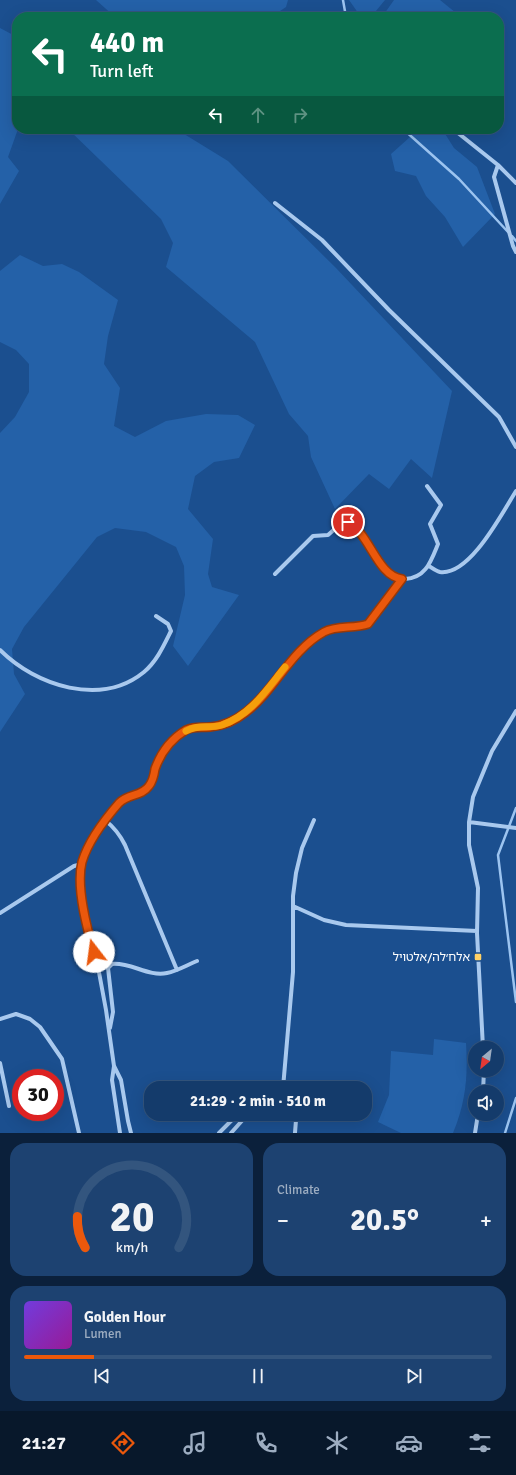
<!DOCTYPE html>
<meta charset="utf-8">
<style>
body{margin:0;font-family:Signika,"Noto Sans Hebrew",sans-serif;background:#1d4271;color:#f1f3f6;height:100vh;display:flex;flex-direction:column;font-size:15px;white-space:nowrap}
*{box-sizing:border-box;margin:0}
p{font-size:13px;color:#9dadc1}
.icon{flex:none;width:22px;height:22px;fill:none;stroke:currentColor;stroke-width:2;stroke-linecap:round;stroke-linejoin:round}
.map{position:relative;height:1133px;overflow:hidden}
.details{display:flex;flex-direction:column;gap:10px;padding:10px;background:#0b203b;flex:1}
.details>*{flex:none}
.hud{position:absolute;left:12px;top:12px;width:492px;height:122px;border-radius:16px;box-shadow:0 4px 16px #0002,0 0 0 1px #33557e;background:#0b6e4f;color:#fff;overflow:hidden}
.needle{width:26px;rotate:209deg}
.tools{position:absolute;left:468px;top:1041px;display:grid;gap:8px}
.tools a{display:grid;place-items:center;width:36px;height:36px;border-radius:50%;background:#143b6b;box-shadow:0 4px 16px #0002,0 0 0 1px #33557e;font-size:20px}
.speed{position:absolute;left:12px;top:1069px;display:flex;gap:8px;font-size:20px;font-weight:700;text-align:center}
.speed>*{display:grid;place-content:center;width:52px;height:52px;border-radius:50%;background:#143b6b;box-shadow:0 4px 16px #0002,0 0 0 1px #33557e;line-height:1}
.speed .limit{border:6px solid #d22;background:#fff;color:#111}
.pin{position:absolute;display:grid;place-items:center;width:34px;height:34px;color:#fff;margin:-17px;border:2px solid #fff;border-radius:50%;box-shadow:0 1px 4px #0007}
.me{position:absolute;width:44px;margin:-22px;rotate:345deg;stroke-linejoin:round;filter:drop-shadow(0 0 3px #0008)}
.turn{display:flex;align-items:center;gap:14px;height:84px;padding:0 12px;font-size:18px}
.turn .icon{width:52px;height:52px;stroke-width:2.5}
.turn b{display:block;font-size:28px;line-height:34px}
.lanes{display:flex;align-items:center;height:38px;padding:0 12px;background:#0003;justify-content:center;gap:20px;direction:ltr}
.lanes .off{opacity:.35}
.big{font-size:30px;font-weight:700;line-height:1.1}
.details .card{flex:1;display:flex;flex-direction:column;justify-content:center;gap:6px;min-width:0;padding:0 14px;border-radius:16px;background:#1d4271}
.details .dial{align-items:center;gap:0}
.dial svg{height:104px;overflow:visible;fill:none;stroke:#33557e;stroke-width:7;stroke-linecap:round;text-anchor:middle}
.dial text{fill:#f1f3f6;stroke:none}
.song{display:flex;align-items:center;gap:12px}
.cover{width:48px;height:48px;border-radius:6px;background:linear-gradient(135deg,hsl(260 70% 55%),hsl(300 70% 35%))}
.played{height:4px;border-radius:2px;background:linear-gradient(90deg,#ea580c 15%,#33557e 15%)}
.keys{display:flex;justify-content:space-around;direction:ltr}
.heat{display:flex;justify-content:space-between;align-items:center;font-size:22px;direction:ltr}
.details .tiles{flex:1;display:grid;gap:10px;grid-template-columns:1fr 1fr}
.card:last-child{grid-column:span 2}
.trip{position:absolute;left:144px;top:1081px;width:228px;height:40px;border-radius:16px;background:#143b6b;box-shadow:0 4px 16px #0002,0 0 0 1px #33557e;font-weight:700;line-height:40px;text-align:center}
.dock{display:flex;height:64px;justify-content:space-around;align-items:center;background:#08182b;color:#9dadc1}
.dock .icon{width:28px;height:28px}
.dock .selected{color:#ea580c}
.dock b{font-size:18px;color:#f1f3f6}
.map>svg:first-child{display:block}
.green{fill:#2461a8}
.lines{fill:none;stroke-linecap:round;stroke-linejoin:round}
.stream{stroke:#9cc4f0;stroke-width:2.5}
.minor{stroke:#a9c9ee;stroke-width:4}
.route-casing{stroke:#983908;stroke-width:10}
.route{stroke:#ea580c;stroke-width:7}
.slow{stroke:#f59e0b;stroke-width:7}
.poi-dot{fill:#ffd166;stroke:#1b4f8f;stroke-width:1.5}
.labels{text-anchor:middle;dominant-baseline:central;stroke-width:4;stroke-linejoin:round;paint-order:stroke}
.poi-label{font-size:12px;fill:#fff;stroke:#1b4f8f;text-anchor:end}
</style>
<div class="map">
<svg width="516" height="1133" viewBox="0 0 516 1133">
<rect width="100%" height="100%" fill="#1b4f8f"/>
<path class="green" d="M96,0H288L286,7L271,17H115Z
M349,0H385L371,17H361Z
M394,0H440L461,17H382Z
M0,28L17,37L18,129L8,157L19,171L0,204Z
M68,129H176L228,161L336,268L452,391L432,478L411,459L389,489L369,474L335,509L311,457L308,436L289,414L255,342L166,267L173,243L161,219Z
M419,129H442L454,148L477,167L495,214L463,247L445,217L426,196L416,176L395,171L391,154Z
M20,255L43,266L62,264L79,272L118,300L108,336L104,364L120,388L114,426L135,437L166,421L206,414L238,415L255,425L239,458L214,462L195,476L188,509L213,539L208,574L212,587L239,595L188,666L173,646L185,595L184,566L176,547L146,532L115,528L97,537L24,627L12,649L14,674L25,694L0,732V433L15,417L29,392V364L16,350L0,342V271Z
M434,1039L466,1043C468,1076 466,1102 453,1133H401L378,1122L389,1095L391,1051L433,1055Z"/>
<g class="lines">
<path class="stream" d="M343,0L346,17
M403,129L459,179L508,232
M512,236L516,241
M516,808L498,855L516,1002
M505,1133L516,1098"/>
<path class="minor" d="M453,129L498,165L516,183
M498,165L494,177L513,246L516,252
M275,203L322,240L389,310L499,417L516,447
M429,566C432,568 436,571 440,572C470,576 502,513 516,491
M275,574L313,536L328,535L337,527L348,522C371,534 378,580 405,579C426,578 431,561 438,544L430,524L441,505L427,486
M0,650C36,686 101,707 144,672C157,661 164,645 171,631L168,624L156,616
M106,821C115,828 120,835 125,845L177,970
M469,822L516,828
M293,906L324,920L346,925L477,931
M0,913L74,866L82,864
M0,1019L16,1014L30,1019L40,1027L62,1059L79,1133
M110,1028L113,1012L108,968L112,964C131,962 148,977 167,973C177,971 187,965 197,961
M483,1048L477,933L478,888L469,845V822L473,797L492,751L516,711
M0,1063L9,1106
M114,1066L121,1080L128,1121L131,1133
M283,1088L293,972V896L296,873L302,848L314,820
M483,1092L484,1070
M291,1114L296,1120L295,1133
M120,1133L112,1080L114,1066L106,1010L98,967L89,937L83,900L81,875L84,855L90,844L118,804L125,797L136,795L148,788L153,781L162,752L176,737L187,730L197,726L209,727L221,725L246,712L291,659L325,631L368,624L402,579
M219,1133L238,1114
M231,1133L248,1114
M475,1133L478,1114"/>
</g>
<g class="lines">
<g class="route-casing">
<path id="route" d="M94,952C87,929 76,886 82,862C88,842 105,819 119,803C129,793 141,797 149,786C153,781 154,776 155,769C161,752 171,739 186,730C195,726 201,728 210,727C223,726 236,720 246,712C275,690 290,651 324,632C337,625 354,629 368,624L402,579C377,576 370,534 348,522"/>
</g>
<use href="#route" class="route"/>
<path class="slow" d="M186,731C198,724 209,729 222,725C251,715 267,689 285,667"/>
</g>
<rect class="poi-dot" x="474" y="953" width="8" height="8" rx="2"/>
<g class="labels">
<g class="poi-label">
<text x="470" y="957">אלח׳לה/אלטויל</text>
</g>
</g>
</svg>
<div class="tools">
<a><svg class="needle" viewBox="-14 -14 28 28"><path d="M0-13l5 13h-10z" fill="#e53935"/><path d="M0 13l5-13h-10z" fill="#9dadc1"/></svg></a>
<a><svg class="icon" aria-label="sound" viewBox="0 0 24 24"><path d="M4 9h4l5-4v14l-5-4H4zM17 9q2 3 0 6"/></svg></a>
</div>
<div class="speed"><div class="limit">30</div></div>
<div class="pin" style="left:348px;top:522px;background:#d93025"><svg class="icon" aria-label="arrive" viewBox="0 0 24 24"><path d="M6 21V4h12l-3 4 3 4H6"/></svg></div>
<svg class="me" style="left:94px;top:952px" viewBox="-20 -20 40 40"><circle r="19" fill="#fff"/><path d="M0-13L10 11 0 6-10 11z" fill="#ea580c"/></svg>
<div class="trip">21:29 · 2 min · 510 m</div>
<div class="hud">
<div class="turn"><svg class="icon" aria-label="left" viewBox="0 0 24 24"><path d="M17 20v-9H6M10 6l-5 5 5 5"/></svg><div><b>440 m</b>Turn left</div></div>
<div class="lanes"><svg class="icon" aria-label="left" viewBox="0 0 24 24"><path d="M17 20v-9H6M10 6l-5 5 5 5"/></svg><svg class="icon off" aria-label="ahead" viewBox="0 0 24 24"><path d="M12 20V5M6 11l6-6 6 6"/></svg><svg class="icon off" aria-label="right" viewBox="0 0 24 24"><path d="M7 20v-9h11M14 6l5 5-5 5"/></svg></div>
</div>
</div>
<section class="details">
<div class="tiles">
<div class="card dial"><svg viewBox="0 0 100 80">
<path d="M14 69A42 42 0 1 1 86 69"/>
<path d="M14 69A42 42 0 0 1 8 45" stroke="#ea580c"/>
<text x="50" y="56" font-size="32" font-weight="700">20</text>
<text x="50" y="72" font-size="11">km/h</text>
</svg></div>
<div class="card"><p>Climate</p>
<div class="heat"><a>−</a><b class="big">20.5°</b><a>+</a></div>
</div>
<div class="card">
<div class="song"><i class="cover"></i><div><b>Golden Hour</b><p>Lumen</p></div></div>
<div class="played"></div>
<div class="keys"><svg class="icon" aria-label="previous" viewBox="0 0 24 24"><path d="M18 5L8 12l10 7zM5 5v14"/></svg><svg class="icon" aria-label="pause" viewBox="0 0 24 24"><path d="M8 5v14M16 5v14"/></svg><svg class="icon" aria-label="next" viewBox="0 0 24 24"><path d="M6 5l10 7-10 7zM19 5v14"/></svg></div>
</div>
</div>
</section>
<nav class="dock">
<b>21:27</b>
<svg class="icon selected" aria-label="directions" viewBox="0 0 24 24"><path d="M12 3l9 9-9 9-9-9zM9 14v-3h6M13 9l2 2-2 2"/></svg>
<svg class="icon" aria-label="music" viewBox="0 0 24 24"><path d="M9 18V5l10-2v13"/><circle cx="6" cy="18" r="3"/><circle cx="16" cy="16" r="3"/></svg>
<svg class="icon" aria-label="phone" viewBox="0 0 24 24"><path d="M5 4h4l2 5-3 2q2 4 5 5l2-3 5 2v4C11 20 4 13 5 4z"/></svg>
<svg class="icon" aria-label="climate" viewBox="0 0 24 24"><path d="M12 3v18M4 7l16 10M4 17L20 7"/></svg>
<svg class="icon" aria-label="car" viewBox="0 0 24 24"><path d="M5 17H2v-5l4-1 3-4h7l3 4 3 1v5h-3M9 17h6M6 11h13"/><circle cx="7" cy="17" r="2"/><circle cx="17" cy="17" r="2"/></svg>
<svg class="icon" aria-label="filters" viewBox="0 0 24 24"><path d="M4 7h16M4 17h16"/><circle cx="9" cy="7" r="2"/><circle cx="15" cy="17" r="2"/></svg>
</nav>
